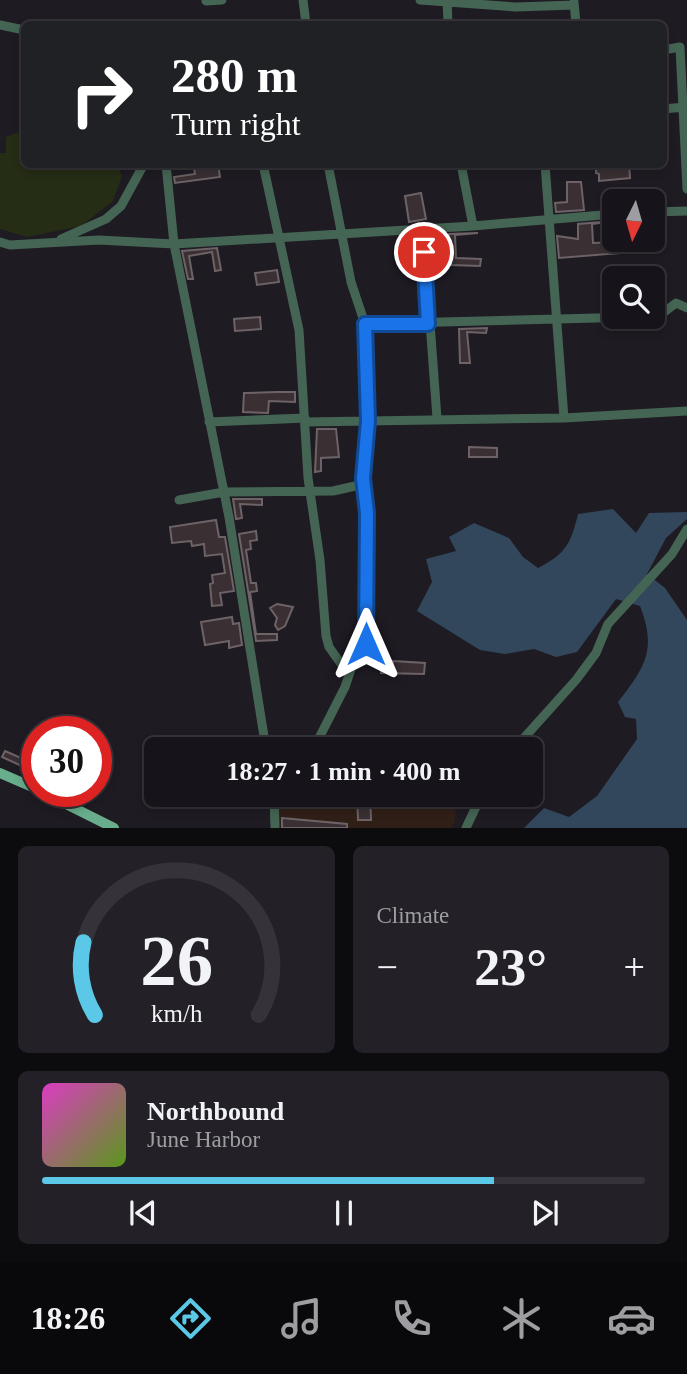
<!DOCTYPE html>
<meta charset="utf-8">
<style>
body{margin:0;font-family:Georgia,serif;background:#232127;color:#f1f3f6;height:100vh;display:flex;flex-direction:column;font-size:26px;white-space:nowrap}
*{box-sizing:border-box;margin:0}
p{font-size:23px;color:#9e9ea2}
.icon{flex:none;width:38px;height:38px;fill:none;stroke:currentColor;stroke-width:2;stroke-linecap:round;stroke-linejoin:round}
.map{position:relative;height:828px;overflow:hidden}
.details{display:flex;flex-direction:column;gap:18px;padding:18px;background:#0c0b0e;flex:1}
.details>*{flex:none}
.hud{position:absolute;left:21px;top:21px;width:646px;height:147px;border-radius:10px;box-shadow:0 4px 10px #0003,0 0 0 2px #353339;background:#202124;color:#fff;overflow:hidden}
.needle{width:46px;rotate:185deg}
.fabs{position:absolute;left:602px;top:189px;display:grid;gap:14px}
.fabs a{display:grid;place-items:center;width:63px;height:63px;border-radius:10px;background:#16141a;box-shadow:0 4px 10px #0003,0 0 0 2px #353339;font-size:35px}
.speed{position:absolute;left:21px;top:716px;display:flex;gap:14px;font-size:35px;font-weight:700;text-align:center}
.speed>*{display:grid;place-content:center;width:91px;height:91px;border-radius:50%;background:#16141a;box-shadow:0 4px 10px #0003,0 0 0 2px #353339;line-height:1}
.speed .limit{border:10px solid #d22;background:#fff;color:#111}
.pin{position:absolute;display:grid;place-items:center;width:60px;height:60px;color:#fff;margin:-30px;border:4px solid #fff;border-radius:50%;box-shadow:0 2px 7px #0007}
.me{position:absolute;width:77px;margin:-38px;rotate:0deg;stroke-linejoin:round;filter:drop-shadow(0 0 5px #0008)}
.turn{display:flex;align-items:center;gap:24px;height:147px;padding:0 35px;font-size:32px}
.turn .icon{width:91px;height:91px;stroke-width:2.5}
.turn b{display:block;font-size:49px;line-height:60px}
.big{font-size:52px;font-weight:800;line-height:1.1}
.details .widget{flex:1;display:flex;flex-direction:column;justify-content:center;gap:10px;min-width:0;padding:0 24px;border-radius:10px;background:#232127}
.details .dial{align-items:center;gap:0}
.dial svg{height:182px;overflow:visible;fill:none;stroke:#353339;stroke-width:7;stroke-linecap:round;text-anchor:middle}
.dial text{fill:#f1f3f6;stroke:none}
.song{display:flex;align-items:center;gap:21px}
.cover{width:84px;height:84px;border-radius:10px;background:linear-gradient(135deg,hsl(310 70% 55%),hsl(90 70% 35%))}
.played{height:7px;border-radius:4px;background:linear-gradient(90deg,#5bc8e7 75%,#353339 75%)}
.keys{display:flex;justify-content:space-around;direction:ltr}
.heat{display:flex;justify-content:space-between;align-items:center;font-size:38px;direction:ltr}
.details .tiles{flex:1;display:grid;gap:18px;grid-template-columns:1fr 1fr}
.widget:last-child{grid-column:span 2}
.trip{position:absolute;left:144px;top:737px;width:399px;height:70px;border-radius:10px;background:#16141a;box-shadow:0 4px 10px #0003,0 0 0 2px #353339;font-weight:800;line-height:70px;text-align:center}
.tabs{display:flex;height:112px;justify-content:space-around;align-items:center;background:#09080a;color:#9e9ea2}
.tabs .icon{width:49px;height:49px}
.tabs .on{color:#5bc8e7}
.tabs b{font-size:32px;color:#f1f3f6}
.map>svg:first-child{display:block}
.education{fill:#301f17}
.green{fill:#262d15}
.water{fill:#32475c}
.building{fill:#3a3033;stroke:#6d6265;stroke-width:2}
.lines{fill:none;stroke-linecap:round;stroke-linejoin:round}
.minor{stroke:#456554;stroke-width:9}
.major{stroke:#68ae8c;stroke-width:10}
.route-casing{stroke:#114b97;stroke-width:18}
.route{stroke:#1a73e8;stroke-width:12}
</style>
<div class="map">
<svg width="687" height="828" viewBox="0 0 687 828">
<rect width="100%" height="100%" fill="#1e1b23"/>
<path class="education" d="M325,741L451,745L452,749H314Z
M277,795H457L455,821L452,828H277Z"/>
<path class="green" d="M24,130V164L117,165L122,176L113,201L81,226L27,237L0,229V153H6V137Z"/>
<path class="water" d="M613,509L636,533L649,513L687,512V519L666,538L647,574L665,588L687,620V828H524L544,808L569,817L597,796L637,739L636,719L625,717L618,702C645,667 657,650 640,606L616,599L577,652L556,657L534,649L505,654L480,650L417,611L432,582L426,559L456,551L449,537L474,523L509,538L523,557L538,568C566,554 571,543 578,514Z"/>
<path class="building" d="M193,164H218L220,177L175,183L174,177L195,174Z
M629,164L630,178L599,181V174L596,173V166Z
M567,182H581L584,210L556,212L555,203L567,202Z
M421,193L426,219L409,222L405,196Z
M614,221L592,224L593,243L619,242L620,253L559,258L557,236L578,239V224Z
M478,233L455,235L456,258L481,259L480,266L451,265L449,234Z
M217,248L221,270L215,271L212,252L189,256L193,279H188L182,251Z
M277,270L279,282L257,285L255,273Z
M260,317L261,329L235,331L234,319Z
M487,328L486,333L467,332L470,363H460L459,329Z
M277,392H295V402L269,401L268,413L243,412L244,393Z
M317,429H336L339,457L321,458V471L315,472Z
M469,447L497,448V457H469Z
M233,499H262V505L240,504L242,518L236,519Z
M216,520L219,537H225L234,591L220,593L222,605L212,606L210,584L213,583L212,575L225,573L222,554L205,556L204,544L192,546L191,541L172,543L170,527Z
M256,531L257,540L250,541L251,549L246,550L251,583H256L257,591L250,592L256,634H277V640L256,641L239,534Z
M277,604L293,607L285,626L278,630L275,625L277,618L270,608Z
M232,617L233,624L239,623L242,645L229,648V641L205,645L201,622Z
M393,661L425,663L424,674L381,673V665L393,666Z
M5,751L37,765V773L2,757Z
M357,794H370L371,820H358Z
M282,818L347,824V828H282Z"/>
<g class="lines">
<path class="minor" d="M303,0L306,24
M420,0L516,7L574,5
M447,0L448,24
M206,1L222,0
M574,2L576,24
M0,25L24,30
M663,50L680,47L687,189
M663,109L685,107
M166,164L174,244L473,226L614,214
M263,164L299,330L308,478L320,560L326,636L329,647L349,675
M461,164L473,226
M545,164L564,418
M653,212L687,211
M423,228L437,418
M61,239L106,219L121,206L144,164
M0,242L10,245L99,240L174,244L229,517L266,749
M653,316L663,313L676,303L687,308
M365,324L636,317
M209,422L305,418
M305,422L564,418L687,411
M179,500L224,492L333,491L364,484
M307,749L317,742L345,687L353,663L366,644L367,513L363,478L368,421L365,324L351,282L328,164
M514,749L576,680L596,653L608,624L672,554L687,529
M274,794L275,828
M466,828L482,794"/>
<path class="major" d="M0,773L37,789
M40,791L114,828"/>
</g>
<g class="lines">
<g class="route-casing">
<path id="route" d="M366,644L367,513L363,478L368,421L365,324H428L424,252"/>
</g>
<use href="#route" class="route"/>
</g>
</svg>
<div class="fabs">
<a><svg class="needle" viewBox="-14 -14 28 28"><path d="M0-13l5 13h-10z" fill="#e53935"/><path d="M0 13l5-13h-10z" fill="#9e9ea2"/></svg></a>
<a><svg class="icon" aria-label="search" viewBox="0 0 24 24"><circle cx="10" cy="10" r="6"/><path d="M15 15l6 6"/></svg></a>
</div>
<div class="speed"><div class="limit">30</div></div>
<div class="pin" style="left:424px;top:252px;background:#d93025"><svg class="icon" aria-label="arrive" viewBox="0 0 24 24"><path d="M6 21V4h12l-3 4 3 4H6"/></svg></div>
<svg class="me" style="left:366px;top:644px" viewBox="-20 -20 40 40"><path d="M0-17L14 15 0 8-14 15z" fill="#1a73e8" stroke="#fff" stroke-width="4"/></svg>
<div class="trip">18:27 · 1 min · 400 m</div>
<div class="hud">
<div class="turn"><svg class="icon" aria-label="right" viewBox="0 0 24 24"><path d="M7 20v-9h11M14 6l5 5-5 5"/></svg><div><b>280 m</b>Turn right</div></div>
</div>
</div>
<section class="details">
<div class="tiles">
<div class="widget dial"><svg viewBox="0 0 100 80">
<path d="M14 69A42 42 0 1 1 86 69"/>
<path d="M14 69A42 42 0 0 1 9 37" stroke="#5bc8e7"/>
<text x="50" y="56" font-size="32" font-weight="700">26</text>
<text x="50" y="72" font-size="11">km/h</text>
</svg></div>
<div class="widget"><p>Climate</p>
<div class="heat"><a>−</a><b class="big">23°</b><a>+</a></div>
</div>
<div class="widget">
<div class="song"><i class="cover"></i><div><b>Northbound</b><p>June Harbor</p></div></div>
<div class="played"></div>
<div class="keys"><svg class="icon" aria-label="previous" viewBox="0 0 24 24"><path d="M18 5L8 12l10 7zM5 5v14"/></svg><svg class="icon" aria-label="pause" viewBox="0 0 24 24"><path d="M8 5v14M16 5v14"/></svg><svg class="icon" aria-label="next" viewBox="0 0 24 24"><path d="M6 5l10 7-10 7zM19 5v14"/></svg></div>
</div>
</div>
</section>
<nav class="tabs">
<b>18:26</b>
<svg class="icon on" aria-label="directions" viewBox="0 0 24 24"><path d="M12 3l9 9-9 9-9-9zM9 14v-3h6M13 9l2 2-2 2"/></svg>
<svg class="icon" aria-label="music" viewBox="0 0 24 24"><path d="M9 18V5l10-2v13"/><circle cx="6" cy="18" r="3"/><circle cx="16" cy="16" r="3"/></svg>
<svg class="icon" aria-label="phone" viewBox="0 0 24 24"><path d="M5 4h4l2 5-3 2q2 4 5 5l2-3 5 2v4C11 20 4 13 5 4z"/></svg>
<svg class="icon" aria-label="climate" viewBox="0 0 24 24"><path d="M12 3v18M4 7l16 10M4 17L20 7"/></svg>
<svg class="icon" aria-label="car" viewBox="0 0 24 24"><path d="M5 17H2v-5l4-1 3-4h7l3 4 3 1v5h-3M9 17h6M6 11h13"/><circle cx="7" cy="17" r="2"/><circle cx="17" cy="17" r="2"/></svg>
</nav>
